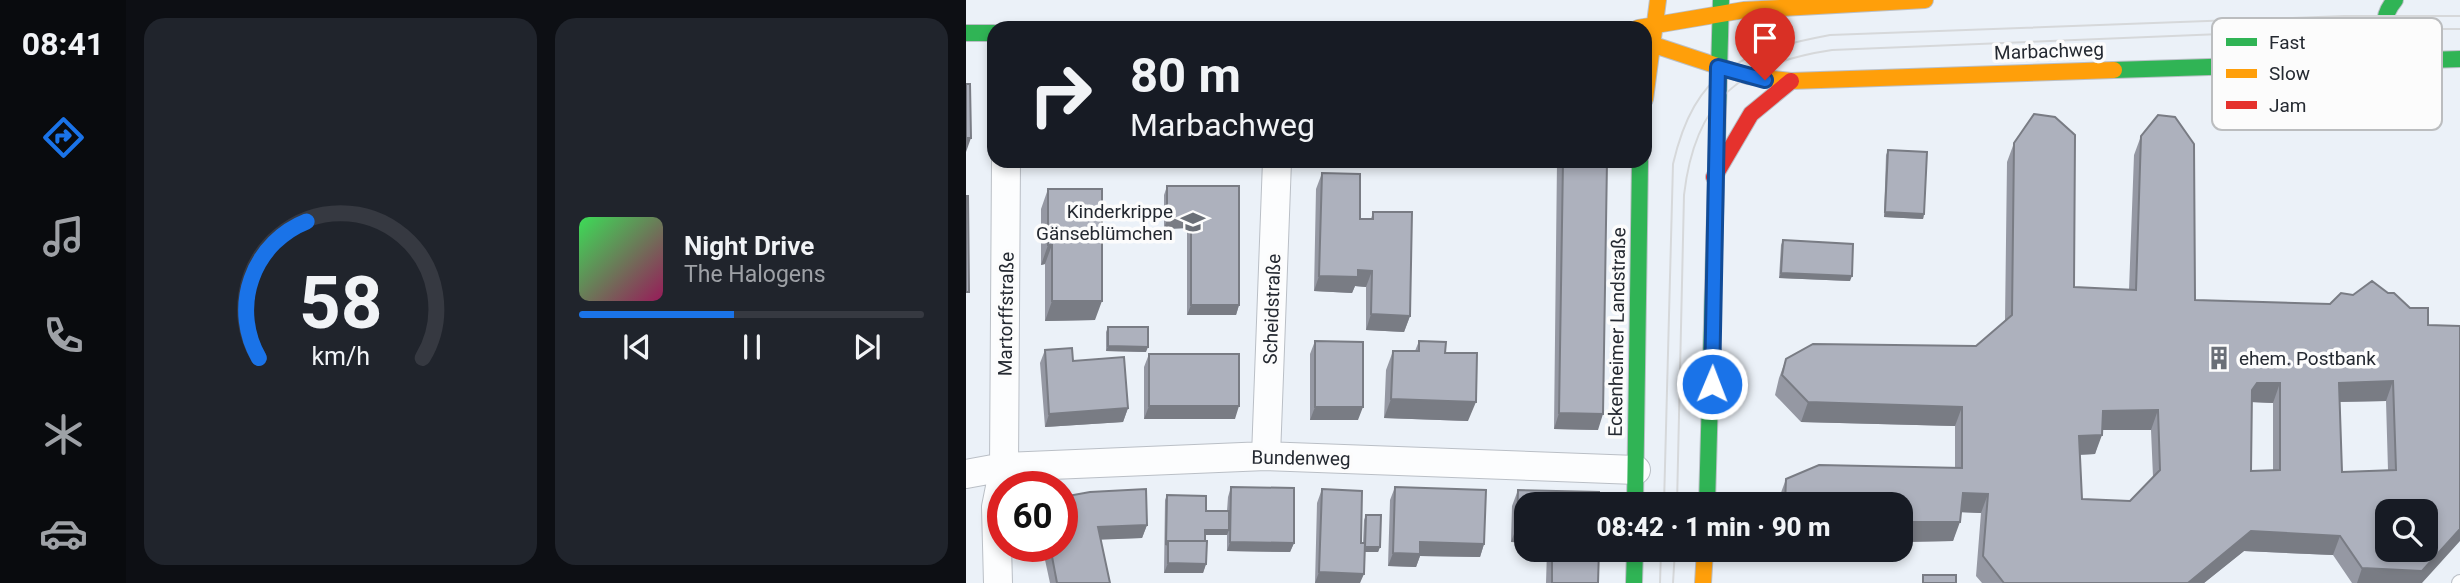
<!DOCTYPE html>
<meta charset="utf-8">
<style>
body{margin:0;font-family:Roboto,sans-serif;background:#20242c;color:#f1f3f6;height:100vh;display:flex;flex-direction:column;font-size:26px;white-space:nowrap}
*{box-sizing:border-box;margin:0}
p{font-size:23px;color:#9ea1a6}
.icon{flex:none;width:38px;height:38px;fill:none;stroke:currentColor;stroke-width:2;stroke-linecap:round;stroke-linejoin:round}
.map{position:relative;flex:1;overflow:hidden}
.side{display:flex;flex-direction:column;gap:18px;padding:18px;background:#0d0f14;width:840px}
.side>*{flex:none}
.top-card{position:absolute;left:21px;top:21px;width:665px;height:147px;border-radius:21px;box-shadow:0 4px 10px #0003;background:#171b24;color:#f1f3f6;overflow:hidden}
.controls{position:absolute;left:1409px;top:499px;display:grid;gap:14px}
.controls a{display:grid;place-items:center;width:63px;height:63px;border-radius:14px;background:#171b24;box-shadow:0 4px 10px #0003;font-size:35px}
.speed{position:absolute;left:21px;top:471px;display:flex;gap:14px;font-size:35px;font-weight:700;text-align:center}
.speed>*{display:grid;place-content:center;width:91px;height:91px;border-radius:50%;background:#171b24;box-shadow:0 4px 10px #0003;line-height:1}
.speed .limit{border:10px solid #d22;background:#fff;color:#111}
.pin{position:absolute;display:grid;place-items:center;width:60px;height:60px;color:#fff;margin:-72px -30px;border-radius:50% 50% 50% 0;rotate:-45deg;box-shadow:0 0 7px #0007}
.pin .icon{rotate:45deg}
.me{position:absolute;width:77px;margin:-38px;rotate:1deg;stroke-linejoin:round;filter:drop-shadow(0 0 5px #0008)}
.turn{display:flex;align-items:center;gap:24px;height:147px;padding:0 28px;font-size:32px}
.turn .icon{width:91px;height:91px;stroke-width:2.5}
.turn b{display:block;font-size:49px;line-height:60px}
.side .card{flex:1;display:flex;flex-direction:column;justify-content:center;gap:10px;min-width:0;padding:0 24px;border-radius:21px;background:#20242c}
.side .dial{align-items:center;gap:0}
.dial svg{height:182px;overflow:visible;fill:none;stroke:#363941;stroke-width:7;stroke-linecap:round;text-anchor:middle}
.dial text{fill:#f1f3f6;stroke:none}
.song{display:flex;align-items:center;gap:21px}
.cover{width:84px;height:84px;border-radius:10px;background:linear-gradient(135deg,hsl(130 70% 55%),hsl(330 70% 35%))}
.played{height:7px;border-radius:4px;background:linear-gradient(90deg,#1a73e8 45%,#363941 45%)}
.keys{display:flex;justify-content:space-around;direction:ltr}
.side .tiles{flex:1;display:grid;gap:18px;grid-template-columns:repeat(2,1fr)}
.trip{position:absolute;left:548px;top:492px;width:399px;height:70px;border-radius:21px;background:#171b24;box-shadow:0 4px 10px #0003;font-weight:800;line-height:70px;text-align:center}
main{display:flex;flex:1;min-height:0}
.tab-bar{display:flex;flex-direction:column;width:126px;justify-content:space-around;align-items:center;background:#090b0e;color:#9ea1a6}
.tab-bar .icon{width:49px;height:49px}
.tab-bar .selected{color:#1a73e8}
.tab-bar b{font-size:32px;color:#f1f3f6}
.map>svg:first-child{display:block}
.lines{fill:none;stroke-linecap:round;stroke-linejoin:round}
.lane-casing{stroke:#babfc6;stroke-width:16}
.street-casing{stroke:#babfc6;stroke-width:30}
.fast-casing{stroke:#babfc6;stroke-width:18}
.slow-casing{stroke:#babfc6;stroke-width:18}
.jam-casing{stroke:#babfc6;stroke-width:18}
.lane{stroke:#fcfdfe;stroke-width:14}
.street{stroke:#fcfdfe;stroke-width:28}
.fast{stroke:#30b455;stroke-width:16}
.slow{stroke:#ff9f0a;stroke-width:16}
.jam{stroke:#e5322d;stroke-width:16}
.tram{stroke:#d6d8da;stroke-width:2}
.wall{fill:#9598a3;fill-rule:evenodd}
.shaded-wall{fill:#797c84}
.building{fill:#adb1bd;stroke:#797c84;stroke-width:2;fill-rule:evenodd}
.route-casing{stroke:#114b97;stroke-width:18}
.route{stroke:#1a73e8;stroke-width:12}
.labels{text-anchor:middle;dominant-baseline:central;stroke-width:7;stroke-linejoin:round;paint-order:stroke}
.street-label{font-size:19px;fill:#242931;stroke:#fcfcfc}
.poi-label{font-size:19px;fill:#242931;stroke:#fcfcfc;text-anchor:end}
.key{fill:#fcfcfc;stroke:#bbbdbf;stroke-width:2}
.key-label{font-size:19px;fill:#242931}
</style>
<main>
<nav class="tab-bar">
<b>08:41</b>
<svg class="icon selected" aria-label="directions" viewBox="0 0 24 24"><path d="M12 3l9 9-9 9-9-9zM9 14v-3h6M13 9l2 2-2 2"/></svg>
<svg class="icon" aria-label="music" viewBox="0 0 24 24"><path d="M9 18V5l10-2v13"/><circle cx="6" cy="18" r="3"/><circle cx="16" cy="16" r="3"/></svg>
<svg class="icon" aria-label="phone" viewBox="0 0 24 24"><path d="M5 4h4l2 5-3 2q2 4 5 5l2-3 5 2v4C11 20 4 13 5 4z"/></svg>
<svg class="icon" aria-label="climate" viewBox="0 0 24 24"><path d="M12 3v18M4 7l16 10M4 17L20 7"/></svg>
<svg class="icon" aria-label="car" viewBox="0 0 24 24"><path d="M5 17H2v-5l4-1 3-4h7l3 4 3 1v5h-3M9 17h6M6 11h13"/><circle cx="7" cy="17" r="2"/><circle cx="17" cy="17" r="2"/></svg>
</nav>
<section class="side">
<div class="tiles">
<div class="card dial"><svg viewBox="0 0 100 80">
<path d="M14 69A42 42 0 1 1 86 69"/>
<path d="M14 69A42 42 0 0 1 35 9" stroke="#1a73e8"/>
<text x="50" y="56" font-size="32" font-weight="700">58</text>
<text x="50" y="72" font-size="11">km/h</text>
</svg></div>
<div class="card">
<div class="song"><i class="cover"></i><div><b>Night Drive</b><p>The Halogens</p></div></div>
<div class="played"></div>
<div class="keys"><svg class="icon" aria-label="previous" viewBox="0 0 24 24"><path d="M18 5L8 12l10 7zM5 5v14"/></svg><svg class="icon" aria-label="pause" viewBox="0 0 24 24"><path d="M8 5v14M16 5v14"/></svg><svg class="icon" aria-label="next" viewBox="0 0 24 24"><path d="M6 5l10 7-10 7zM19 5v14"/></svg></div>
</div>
</div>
</section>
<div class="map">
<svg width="1494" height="583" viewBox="0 0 1494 583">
<rect width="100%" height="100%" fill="#ebf1f8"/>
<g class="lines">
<g class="lane-casing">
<path id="lane" d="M1493,583L1494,582"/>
</g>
<g class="street-casing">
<path id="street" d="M300,456L311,161
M0,474L38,467L300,456L670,470
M32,583L30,507L38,467L40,161"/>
</g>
<g class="fast-casing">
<path id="fast" d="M1429,0C1411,21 1420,40 1436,59
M0,33H28
M1148,70L1494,59
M669,504L674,161
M741,504L755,0
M668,583L669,550"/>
</g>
<g class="slow-casing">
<path id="slow" d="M672,28L778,10L959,0
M679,42L782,76L825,81L1148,70
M679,99L692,0
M737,583L739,550"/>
</g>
<g class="jam-casing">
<path id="jam" d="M748,177L785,114L825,81"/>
</g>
<use href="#lane" class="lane"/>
<use href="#street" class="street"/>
<use href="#fast" class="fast"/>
<use href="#slow" class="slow"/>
<use href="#jam" class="jam"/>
<path class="tram" d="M698,504L707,164C729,69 775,52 864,35L1378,16H1494
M711,504L718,195C729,100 773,64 866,50L1380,29H1494
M694,583L695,550
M707,583L709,550"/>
</g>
<path class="wall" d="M1175,136L1229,300L1364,304L1387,295L1422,293L1456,583H1386L1367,555L1278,551L1238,583H1016L1010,576L1015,513L995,512L987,541L934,542V504H813V498L820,479L989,468V426L835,422L809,395L813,378L820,359L1010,346L1039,321L1041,162L1048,143L1108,287L1163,290L1168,155ZM1420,401L1422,470L1376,472L1374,402ZM1286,402L1307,403V470L1285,471ZM1136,430H1185L1187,477L1164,501L1116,499L1113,455L1129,454Z
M922,150L958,214L957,219L918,217L920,155Z
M591,161H641L632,430L588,429Z
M356,173L394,219H405L407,212L444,316L438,332L400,330V287L389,286L386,293L348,291L350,189Z
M201,186H273V305L270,315H221V228L198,229V195Z
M82,189L129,320L79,321V264L75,265V209Z
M817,240L884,281L813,278L815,245Z
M142,327L180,352L140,351V332Z
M349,341L392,420H344V354Z
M453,341L479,353L502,421L418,418L420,370L427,351H449Z
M79,350L107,361L162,408L157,422L79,427L74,363Z
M183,354L269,419H178V367Z
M265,487L328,543L324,552L261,551V535H239L240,564L237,573H198L199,500L201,495L240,511H261L262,497Z
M429,487L518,544L514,557L454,556L450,567L422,566L424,500Z
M356,489L395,543H397L398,520L400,515L414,547L412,552H398L394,583H349L351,503Z
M552,490L633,492L545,542L546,506Z
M181,525L176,538L134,539L144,583H84L76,546H96Z
M581,550H633L632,583H580Z"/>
<path class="shaded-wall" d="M0,138H5L0,152Z
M919,212L958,214L957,219L918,217Z
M201,219H225L221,228L198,229Z
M82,245H86L79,264L75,265Z
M392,270L406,271L400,287L389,286L386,293L348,291L353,276Z
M815,273L886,276L884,281L813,278Z
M86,301H136L129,320L79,321Z
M225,305H273L270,315H221Z
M405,314L444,316L438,332L400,330Z
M142,346L182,347L180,352L140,351Z
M1427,381L1420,401L1366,402L1373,383Z
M1291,383H1314L1307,403L1284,402L1286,390Z
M425,399L510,402L502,421L418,418Z
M842,402L996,407L989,426L835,422Z
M183,406H273L269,419H178Z
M349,407H397L392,420H344Z
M162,408L157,422L79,427L83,414Z
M1192,410L1185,430H1130L1137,411Z
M593,413L637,414L632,430L588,429Z
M1136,435L1129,454L1106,455L1113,436Z
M997,493L1022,494L1015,513L990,512Z
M934,522H994L987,541L934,542Z
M181,525L176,538L127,540L132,527Z
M551,526H560V543L545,542Z
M1494,529V541L1456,583H1391L1396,568Z
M239,530H263L261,535H238Z
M1285,531L1374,536L1367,555L1278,551L1238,583H1222Z
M264,542L328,543L324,552L261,551Z
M454,542L518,544L514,557L454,556L450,567L422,566L427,553Z
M399,547H414L412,552H397Z
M202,563L240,564L237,573H198Z
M353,572L398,574L394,583H349Z"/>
<path class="building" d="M0,84H4L5,138H0Z
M1068,114L1089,117L1109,135L1108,287L1170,290L1175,136L1192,115L1209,117L1228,144L1229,300L1364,304L1375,293L1387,295L1406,281L1422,293H1428L1444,308H1462V325L1494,326V529L1456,571L1396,568L1374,536L1285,531L1222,583H1038L1017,556L1022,494L997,493L994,522H934V504H820L819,503L820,479L853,465L996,468V407L842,402L816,375L820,359L847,344L1010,346L1046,315L1048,143ZM1427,381L1430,470L1376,472L1373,383ZM1291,383H1314V470L1285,471L1286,390ZM1192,410L1194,470L1164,501L1116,499L1113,436L1136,435L1137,411ZM1421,511H1460V550H1421Z
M922,150L961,152L958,214L919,212Z
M597,161H641L637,414L593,413Z
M356,173L394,174V219H407V212H446L444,316L405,314L406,271L392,270V277L353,276Z
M201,186H273V305H225V219H201Z
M82,189H136V301H86V245H82Z
M0,196H2L3,292H0Z
M817,240L887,244L886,276L815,273Z
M142,327H182V347L142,346Z
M349,341L397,342V407H349Z
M453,341L480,342L479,353H511L510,402L425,399L427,351H453Z
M106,348L107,361L158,357L162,408L83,414L79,350Z
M183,354H273V406H183Z
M265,487L328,488V543L264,542Z
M429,487L520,490L518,544L454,542V554L427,553Z
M180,489L181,525L132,527L144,583H91L84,546H96V497L124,492Z
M356,489L396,491L395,543H399L398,574L353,572Z
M552,490L633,492V504H560V526H551Z
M201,495L240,496V511H263V530H239V541H202L200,545Z
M400,515H415L414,547H399Z
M202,541H241L240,564L202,563Z
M586,550H633L632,583H586Z
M957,575H990V583H957Z"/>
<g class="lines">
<g class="route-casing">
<path id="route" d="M746,384L752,67L799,80"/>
</g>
<use href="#route" class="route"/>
</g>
<defs>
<g id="school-bare" transform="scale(1.89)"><path d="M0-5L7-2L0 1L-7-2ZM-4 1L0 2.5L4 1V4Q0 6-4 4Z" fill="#6a6f77" stroke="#fcfcfc" stroke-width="2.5" paint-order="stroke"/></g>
<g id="building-bare" transform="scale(1.89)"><path d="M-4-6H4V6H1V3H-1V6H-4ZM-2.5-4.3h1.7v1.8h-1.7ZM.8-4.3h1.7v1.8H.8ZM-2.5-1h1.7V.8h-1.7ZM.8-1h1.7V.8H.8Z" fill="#6a6f77" stroke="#fcfcfc" stroke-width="2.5" paint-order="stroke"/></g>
</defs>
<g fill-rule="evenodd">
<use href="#school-bare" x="227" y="222"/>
<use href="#building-bare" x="1253" y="358"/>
</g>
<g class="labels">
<g class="street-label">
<text transform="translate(1083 51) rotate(-2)">Marbachweg</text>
<text transform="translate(306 309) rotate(-88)">Scheidstraße</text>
<text transform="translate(40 314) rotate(-89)">Martorffstraße</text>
<text transform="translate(651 332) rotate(-89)">Eckenheimer Landstraße</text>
<text transform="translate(335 458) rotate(1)">Bundenweg</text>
</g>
<g class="poi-label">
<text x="207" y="211">Kinderkrippe<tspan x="207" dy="22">Gänseblümchen</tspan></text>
<text x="1273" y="358" text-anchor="start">ehem. Postbank</text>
</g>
</g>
<rect x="1246" y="18" width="230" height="112" rx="10" class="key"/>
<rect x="1260" y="38" width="31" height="8" fill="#30b455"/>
<rect x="1260" y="69" width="31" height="9" fill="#ff9f0a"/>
<rect x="1260" y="101" width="31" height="8" fill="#e5322d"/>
<g class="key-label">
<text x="1303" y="49">Fast</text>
<text x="1303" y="80">Slow</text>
<text x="1303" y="112">Jam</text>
</g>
</svg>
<div class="controls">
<a><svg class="icon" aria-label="search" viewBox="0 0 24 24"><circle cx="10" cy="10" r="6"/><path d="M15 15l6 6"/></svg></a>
</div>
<div class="speed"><div class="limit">60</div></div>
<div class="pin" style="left:799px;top:80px;background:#d93025"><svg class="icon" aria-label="arrive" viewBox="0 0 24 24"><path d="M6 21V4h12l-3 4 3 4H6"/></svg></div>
<svg class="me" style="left:746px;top:384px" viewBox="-20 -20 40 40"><circle r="17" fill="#1a73e8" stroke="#fff" stroke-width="3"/><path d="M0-11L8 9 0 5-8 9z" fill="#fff"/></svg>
<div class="trip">08:42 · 1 min · 90 m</div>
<div class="top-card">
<div class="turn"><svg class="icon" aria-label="right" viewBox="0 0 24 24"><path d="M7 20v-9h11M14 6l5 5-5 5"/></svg><div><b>80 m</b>Marbachweg</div></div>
</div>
</div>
</main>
